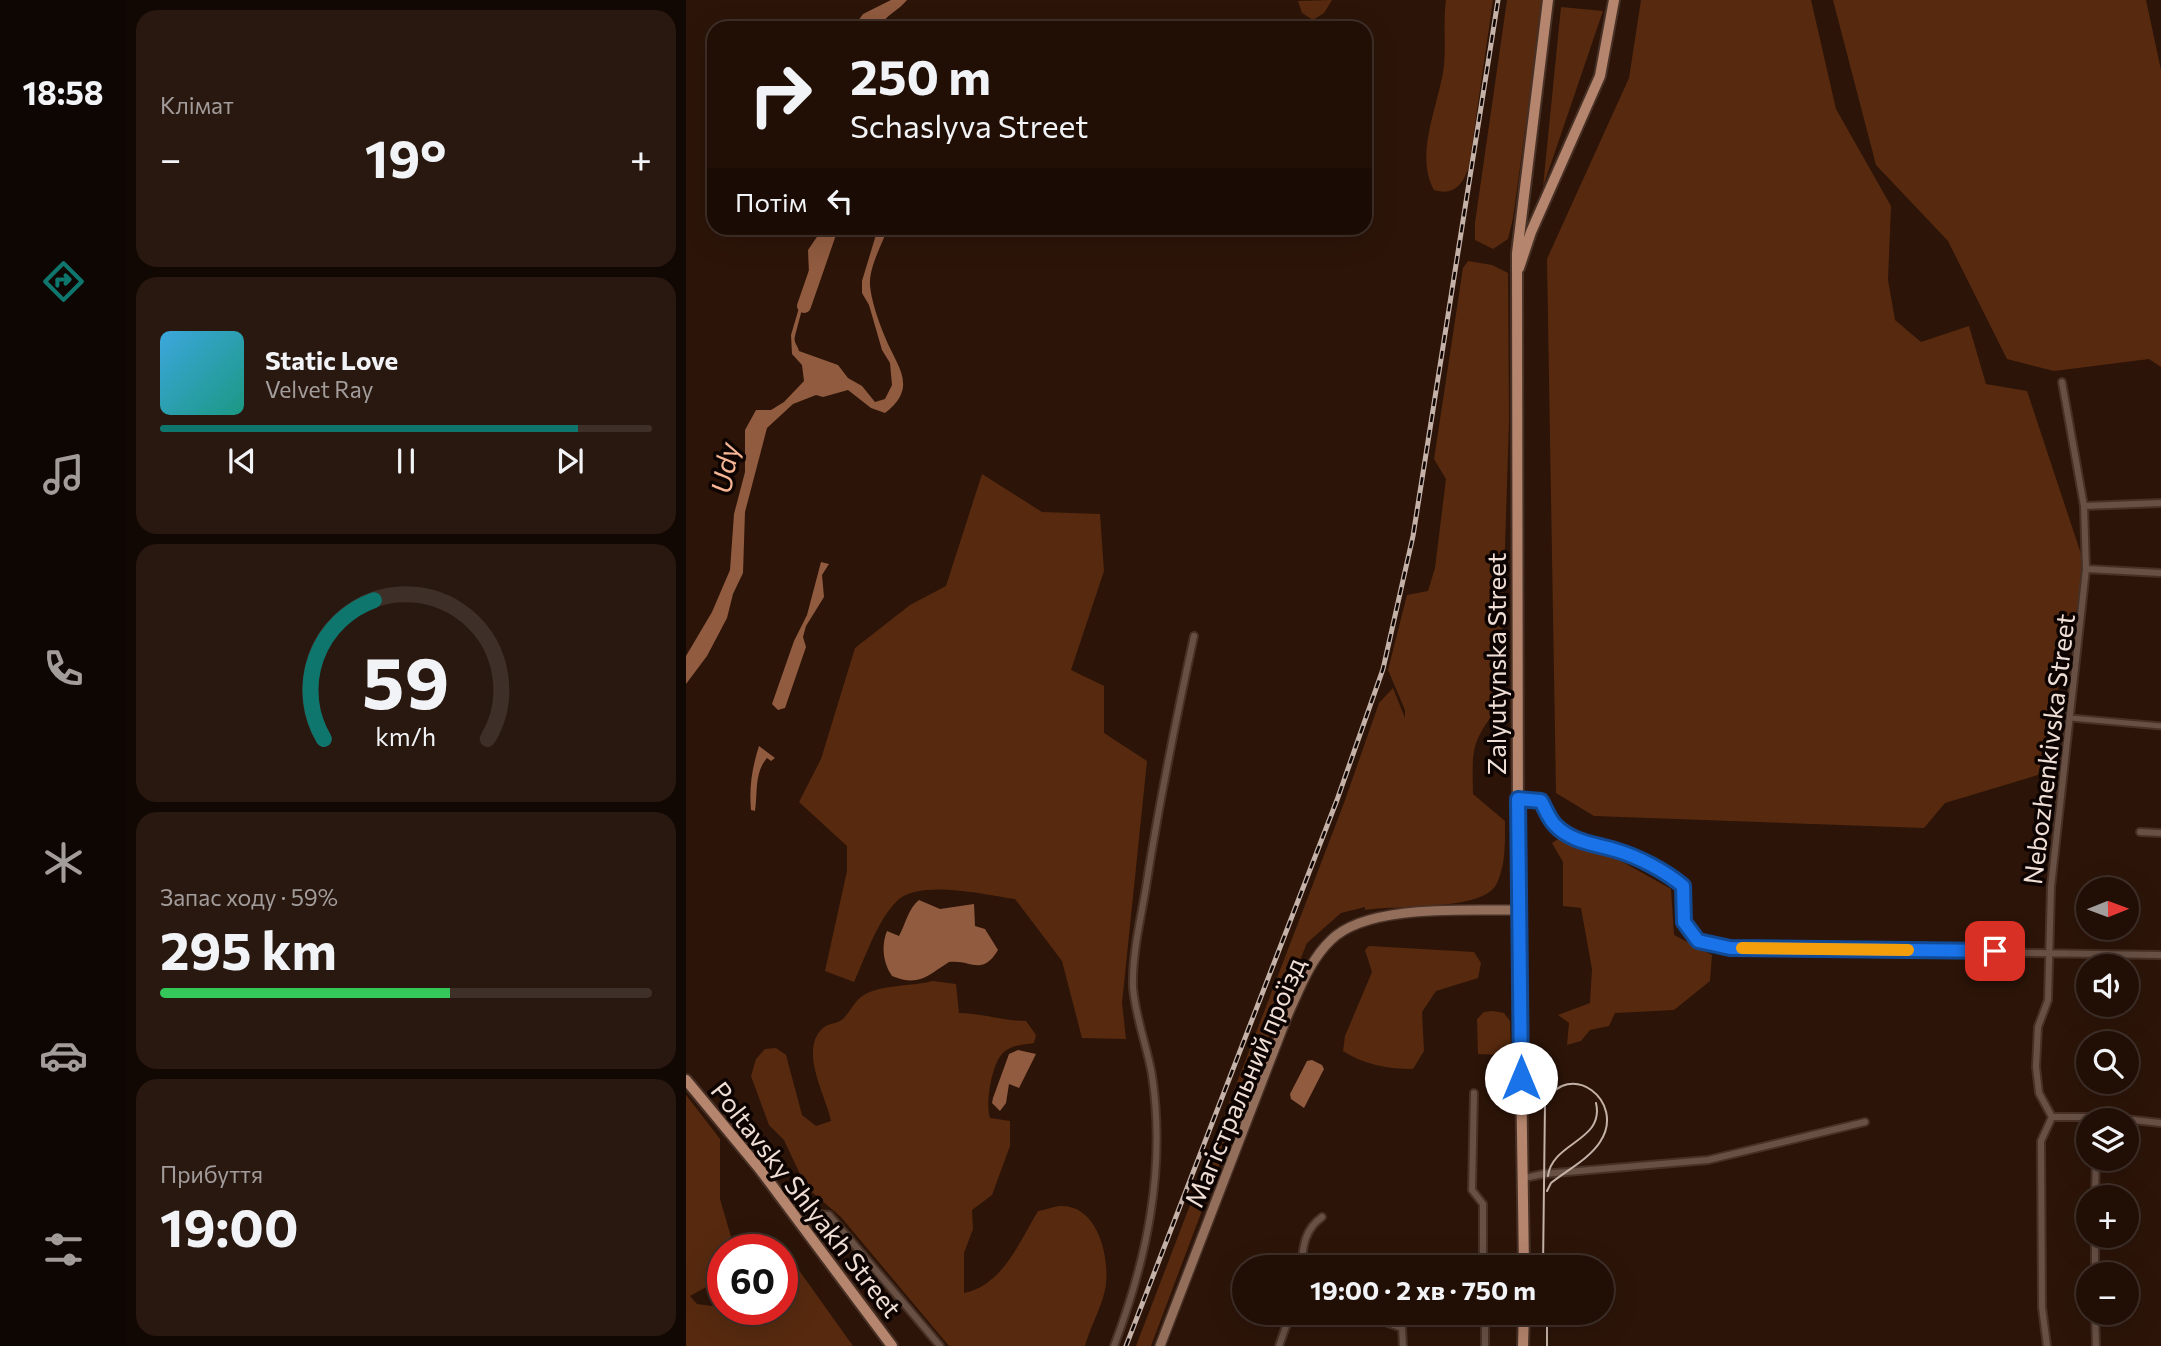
<!DOCTYPE html>
<html lang="uk">
<meta charset="utf-8">
<style>
body{margin:0;font-family:Commissioner,sans-serif;background:#291810;color:#f1f3f6;height:100vh;display:flex;flex-direction:column;font-size:26px;white-space:nowrap}
*{box-sizing:border-box;margin:0}
p{font-size:23px;color:#a29c9b}
.icon{flex:none;width:38px;height:38px;fill:none;stroke:currentColor;stroke-width:2;stroke-linecap:round;stroke-linejoin:round}
.map{position:relative;flex:1;overflow:hidden}
.drawer{display:flex;flex-direction:column;gap:10px;padding:10px;background:#120803;width:560px}
.drawer>*{flex:none}
.banner{position:absolute;left:21px;top:21px;width:665px;height:214px;border-radius:21px;box-shadow:0 7px 28px #0002,0 0 0 2px #3e2f28;background:#210f06;color:#f1f3f6;overflow:hidden}
.needle{width:46px;rotate:89deg}
.controls{position:absolute;left:1390px;top:877px;display:grid;gap:14px}
.controls a{display:grid;place-items:center;width:63px;height:63px;border-radius:50%;background:#210f06;box-shadow:0 7px 28px #0002,0 0 0 2px #3e2f28;font-size:35px}
.speed{position:absolute;left:21px;top:1234px;display:flex;gap:14px;font-size:35px;font-weight:700;text-align:center}
.speed>*{display:grid;place-content:center;width:91px;height:91px;border-radius:50%;background:#210f06;box-shadow:0 7px 28px #0002,0 0 0 2px #3e2f28;line-height:1}
.speed .limit{border:10px solid #d22;background:#fff;color:#111}
.pin{position:absolute;display:grid;place-items:center;width:60px;height:60px;color:#fff;margin:-30px;border-radius:14px;box-shadow:0 4px 10px #0006}
.me{position:absolute;width:77px;margin:-38px;rotate:0deg;stroke-linejoin:round;filter:drop-shadow(0 0 5px #0008)}
.turn{display:flex;align-items:center;gap:24px;height:147px;padding:0 28px;font-size:32px}
.turn .icon{width:91px;height:91px;stroke-width:2.5}
.turn b{display:block;font-size:49px;line-height:60px}
.then{display:flex;align-items:center;height:66px;padding:0 28px;background:#0003;gap:14px;font-size:26px}
.big{font-size:52px;font-weight:700;line-height:1.1}
.drawer .tile{flex:1;display:flex;flex-direction:column;justify-content:center;gap:10px;min-width:0;padding:0 24px;border-radius:21px;background:#291810}
.drawer .dial{align-items:center;gap:0}
.dial svg{height:182px;overflow:visible;fill:none;stroke:#3e2f28;stroke-width:7;stroke-linecap:round;text-anchor:middle}
.dial text{fill:#f1f3f6;stroke:none}
.song{display:flex;align-items:center;gap:21px}
.cover{width:84px;height:84px;border-radius:10px;background:linear-gradient(135deg,hsl(200 70% 55%),hsl(170 70% 35%))}
.played{height:7px;border-radius:4px;background:linear-gradient(90deg,#0f766e 85%,#3e2f28 85%)}
.keys{display:flex;justify-content:space-around;direction:ltr}
.heat{display:flex;justify-content:space-between;align-items:center;font-size:38px;direction:ltr}
.charge{height:10px;border-radius:5px;background:linear-gradient(90deg,#34c759 59%,#3e2f28 0)}
.trip{position:absolute;left:546px;top:1255px;width:382px;height:70px;border-radius:35px;background:#210f06;box-shadow:0 7px 28px #0002,0 0 0 2px #3e2f28;font-weight:700;line-height:70px;text-align:center}
main{display:flex;flex:1;min-height:0}
.menu{display:flex;flex-direction:column;width:126px;justify-content:space-around;align-items:center;background:#0d0602;color:#a29c9b}
.menu .icon{width:49px;height:49px}
.menu .current{color:#0f766e}
.menu b{font-size:32px;color:#f1f3f6}
.map>svg:first-child{display:block}
.green{fill:#572a0f}
.water{fill:#905b3f}
.lines{fill:none;stroke-linecap:round;stroke-linejoin:round}
.river{stroke:#905b3f;stroke-width:14}
.pedestrian-casing{stroke:#473025;stroke-width:9}
.minor-casing{stroke:#473025;stroke-width:10}
.secondary-casing{stroke:#473025;stroke-width:12}
.primary-casing{stroke:#473025;stroke-width:14}
.pedestrian{stroke:#685045;stroke-width:5}
.minor{stroke:#685045;stroke-width:6}
.secondary{stroke:#936e5b;stroke-width:9}
.primary{stroke:#b5856d;stroke-width:10}
.tram{stroke:#c4b1a8;stroke-width:2}
.rail-casing{stroke:#c4b1a8;stroke-width:5}
.rail{stroke:#0d0402;stroke-width:2.5;stroke-dasharray:8;stroke-linecap:butt}
.route-casing{stroke:#114b97;stroke-width:18}
.route{stroke:#1a73e8;stroke-width:12}
.slow{stroke:#f59e0b;stroke-width:12}
.labels{text-anchor:middle;dominant-baseline:central;stroke-width:7;stroke-linejoin:round;paint-order:stroke}
.street-label{font-size:26px;fill:#efded6;stroke:#0d0402}
.water-label{font-size:28px;font-style:italic;fill:#f6b594;stroke:#0d0402}
</style>
<main>
<nav class="menu">
<b>18:58</b>
<svg class="icon current" aria-label="directions" viewBox="0 0 24 24"><path d="M12 3l9 9-9 9-9-9zM9 14v-3h6M13 9l2 2-2 2"/></svg>
<svg class="icon" aria-label="music" viewBox="0 0 24 24"><path d="M9 18V5l10-2v13"/><circle cx="6" cy="18" r="3"/><circle cx="16" cy="16" r="3"/></svg>
<svg class="icon" aria-label="phone" viewBox="0 0 24 24"><path d="M5 4h4l2 5-3 2q2 4 5 5l2-3 5 2v4C11 20 4 13 5 4z"/></svg>
<svg class="icon" aria-label="climate" viewBox="0 0 24 24"><path d="M12 3v18M4 7l16 10M4 17L20 7"/></svg>
<svg class="icon" aria-label="car" viewBox="0 0 24 24"><path d="M5 17H2v-5l4-1 3-4h7l3 4 3 1v5h-3M9 17h6M6 11h13"/><circle cx="7" cy="17" r="2"/><circle cx="17" cy="17" r="2"/></svg>
<svg class="icon" aria-label="filters" viewBox="0 0 24 24"><path d="M4 7h16M4 17h16"/><circle cx="9" cy="7" r="2"/><circle cx="15" cy="17" r="2"/></svg>
</nav>
<section class="drawer">
<div class="tile"><p>Клімат</p>
<div class="heat"><a>−</a><b class="big">19°</b><a>+</a></div>
</div>
<div class="tile">
<div class="song"><i class="cover"></i><div><b>Static Love</b><p>Velvet Ray</p></div></div>
<div class="played"></div>
<div class="keys"><svg class="icon" aria-label="previous" viewBox="0 0 24 24"><path d="M18 5L8 12l10 7zM5 5v14"/></svg><svg class="icon" aria-label="pause" viewBox="0 0 24 24"><path d="M8 5v14M16 5v14"/></svg><svg class="icon" aria-label="next" viewBox="0 0 24 24"><path d="M6 5l10 7-10 7zM19 5v14"/></svg></div>
</div>
<div class="tile dial"><svg viewBox="0 0 100 80">
<path d="M14 69A42 42 0 1 1 86 69"/>
<path d="M14 69A42 42 0 0 1 36 8" stroke="#0f766e"/>
<text x="50" y="56" font-size="32" font-weight="700">59</text>
<text x="50" y="72" font-size="11">km/h</text>
</svg></div>
<div class="tile"><p>Запас ходу · 59%</p><b class="big">295 km</b><div class="charge"></div></div>
<div class="tile"><p>Прибуття</p><b class="big">19:00</b></div>
</section>
<div class="map">
<svg width="1475" height="1346" viewBox="0 0 1475 1346">
<rect width="100%" height="100%" fill="#2c1408"/>
<path class="green" d="M646,0L638,13L627,20L616,13L612,1Z
M760,0H807L783,166C777,185 768,196 748,190C728,154 753,105 758,66C760,44 757,22 760,0Z
M821,0H857L827,218L822,239L807,249L789,240V223Z
M955,0H1125L1150,109L1205,206L1202,280L1209,320L1235,342L1283,326L1300,384L1341,391L1400,569L1352,775L1259,803L1238,828L908,816L870,793L861,259L943,78Z
M1147,0H1460L1475,70V367L1463,359L1368,371L1321,359L1262,241L1190,165Z
M875,7L917,11L857,187Z
M782,261L806,265L822,273L823,421L814,705C785,742 786,749 787,794L819,821C819,842 820,865 810,885C796,911 708,905 679,910V907L655,913L621,943L567,1075L465,1346H450L658,803L693,703L707,688L719,718V710L702,670L721,595L742,591L749,568L760,479L748,459L777,268Z
M296,474L356,512L414,514L418,571L385,670L418,686V733L461,761L436,1003L440,1039L396,1038L376,961L329,899C301,895 235,879 212,900C191,920 180,956 168,982L139,971L161,871V846L113,802L135,759L169,648L224,605L260,586Z
M874,838H894L985,889L988,935L1026,955L1024,981L988,1010L929,1013L923,1026L904,1030L895,1041L881,1045L883,1023L872,1015L904,1003L906,969L895,908L877,906V862L866,843Z
M683,946L788,952L795,963L792,978L750,991L736,1012L738,1051L727,1069C703,1069 678,1065 657,1051L659,1036L686,972L679,950Z
M247,981L270,984L273,1013C296,1013 317,1021 340,1021L350,1035L348,1043C336,1045 324,1045 316,1054C306,1064 299,1104 304,1118L324,1121V1146L306,1195L286,1210L287,1229L278,1253V1293C316,1286 334,1241 352,1211C359,1210 367,1207 373,1206C413,1203 425,1261 419,1290C415,1309 404,1327 399,1346H263L155,1217L120,1187L98,1140L83,1125L65,1076L70,1059L79,1049L90,1048L100,1055L116,1115L130,1126L145,1121C141,1098 112,1050 137,1028C142,1023 152,1024 157,1019C165,1011 168,1001 178,995C193,985 228,986 247,981Z
M807,1011L818,1013L824,1021L825,1049L815,1055L792,1054L791,1019L798,1012Z
M0,1095L34,1139V1199L46,1240L58,1249L37,1250V1278L4,1296L11,1304L26,1306L37,1301V1309H96V1260L105,1259L167,1346H0Z"/>
<path class="water" d="M205,0H221C212,11 200,15 192,28H167L177,14Z
M137,228H145C130,248 117,308 109,336C107,342 112,346 113,351L152,365L162,378L176,386L189,402L199,399L206,385L204,363L196,350L183,305L176,293V281L192,228H202C196,244 183,267 184,285C185,300 193,323 199,337C211,367 233,387 199,413L185,408L162,390L137,397L130,395L107,404L81,428L59,512L57,573L47,594L41,618L21,656L0,684V656L26,612L44,570L48,514L59,472V430L70,410H85L98,402L118,381L116,365L106,354L105,335L123,274L122,250Z
M135,562L143,564L136,575L138,597L120,626L117,637L120,647L99,708L92,710L86,704L108,641L121,615Z
M73,746L89,758L85,761L81,758C68,773 72,793 69,811L65,810C63,787 66,768 73,746Z
M233,900L254,909L288,904L289,926L299,929L312,950C296,977 285,959 263,962C241,976 233,987 206,976C197,963 195,946 201,931L213,936C220,923 222,909 233,900Z
M332,1050L350,1054L333,1088L323,1084L320,1103L314,1111L306,1103L307,1098L323,1054Z
M626,1060L636,1065L638,1069L618,1108L605,1099L604,1094L621,1061Z"/>
<g class="lines">
<path class="river" d="M118,306L145,228"/>
<g class="pedestrian-casing">
<path id="pedestrian" d="M1385,718L1475,726"/>
</g>
<g class="minor-casing">
<path id="minor" d="M1398,506L1475,503
M1400,569L1475,573
M832,799L855,801C859,808 863,819 869,825C885,842 909,844 929,850C953,857 979,871 997,886L998,922L1012,941L1044,948L1475,955
M1454,832L1475,833
M788,1093L786,1190L797,1204V1267
M1366,1117L1353,1093L1350,1067L1352,1027L1362,1000L1365,887L1400,569L1398,506L1376,382
M1366,1117H1420L1475,1123
M838,1178L857,1174L1022,1160L1179,1122
M1409,1197L1410,1158
M113,1221L133,1214L143,1215L254,1346
M1409,1236V1274
M615,1267C617,1247 618,1230 636,1217
M672,1312L716,1328L717,1346
M799,1312V1346
M1409,1312L1410,1346
M799,1315L838,1313
M428,1346C461,1259 480,1169 466,1075C461,1046 449,1016 447,987C446,954 455,918 460,887C473,803 490,719 508,636
M593,1346L605,1312
M1361,1346L1356,1307L1355,1141L1366,1117"/>
</g>
<g class="secondary-casing">
<path id="secondary" d="M474,1346L602,1014C614,988 624,960 645,940C682,903 784,911 834,910"/>
</g>
<g class="primary-casing">
<path id="primary" d="M833,268L845,232L914,76L928,0
M0,1080L73,1168L206,1346
M838,1267L832,870L831,253L862,0
M837,1346L838,1312"/>
</g>
<use href="#pedestrian" class="pedestrian"/>
<use href="#minor" class="minor"/>
<use href="#secondary" class="secondary"/>
<use href="#primary" class="primary"/>
<path class="tram" d="M862,1176C866,1142 919,1141 910,1103
M857,1267L859,1103C883,1058 941,1101 914,1142C904,1158 880,1171 865,1183L861,1191
M861,1346V1312"/>
<g class="rail-casing">
<path id="rail" d="M440,1346L651,800L697,669L727,536L812,0"/>
</g>
<use href="#rail" class="rail"/>
</g>
<g class="lines">
<g class="route-casing">
<path id="route" d="M835,1078L832,799L855,801C859,808 863,819 869,825C885,842 909,844 929,850C953,857 979,871 997,886L998,922L1012,941L1044,948L1309,951"/>
</g>
<use href="#route" class="route"/>
<path class="slow" d="M1056,948L1222,950"/>
</g>
<g class="labels">
<g class="street-label">
<text transform="translate(809 664) rotate(-90)">Zalyutynska Street</text>
<text transform="translate(1362 749) rotate(-83)">Nebozhenkivska Street</text>
<text transform="translate(558 1082) rotate(-67)">Магістральний проїзд</text>
<text transform="translate(121 1199) rotate(52)">Poltavsky Shlyakh Street</text>
</g>
<g class="water-label">
<text transform="translate(38 468) rotate(-80)">Udy</text>
</g>
</g>
</svg>
<div class="controls">
<a><svg class="needle" viewBox="-14 -14 28 28"><path d="M0-13l5 13h-10z" fill="#e53935"/><path d="M0 13l5-13h-10z" fill="#a29c9b"/></svg></a>
<a><svg class="icon" aria-label="sound" viewBox="0 0 24 24"><path d="M4 9h4l5-4v14l-5-4H4zM17 9q2 3 0 6"/></svg></a>
<a><svg class="icon" aria-label="search" viewBox="0 0 24 24"><circle cx="10" cy="10" r="6"/><path d="M15 15l6 6"/></svg></a>
<a><svg class="icon" aria-label="layers" viewBox="0 0 24 24"><path d="M12 4l9 5-9 5-9-5zM3 14l9 5 9-5"/></svg></a>
<a>+</a>
<a>−</a>
</div>
<div class="speed"><div class="limit">60</div></div>
<div class="pin" style="left:1309px;top:951px;background:#d93025"><svg class="icon" aria-label="arrive" viewBox="0 0 24 24"><path d="M6 21V4h12l-3 4 3 4H6"/></svg></div>
<svg class="me" style="left:835px;top:1078px" viewBox="-20 -20 40 40"><circle r="19" fill="#fff"/><path d="M0-13L10 11 0 6-10 11z" fill="#1a73e8"/></svg>
<div class="trip">19:00 · 2 хв · 750 m</div>
<div class="banner">
<div class="turn"><svg class="icon" aria-label="right" viewBox="0 0 24 24"><path d="M7 20v-9h11M14 6l5 5-5 5"/></svg><div><b>250 m</b>Schaslyva Street</div></div>
<div class="then">Потім<svg class="icon" aria-label="left" viewBox="0 0 24 24"><path d="M17 20v-9H6M10 6l-5 5 5 5"/></svg></div>
</div>
</div>
</main>
